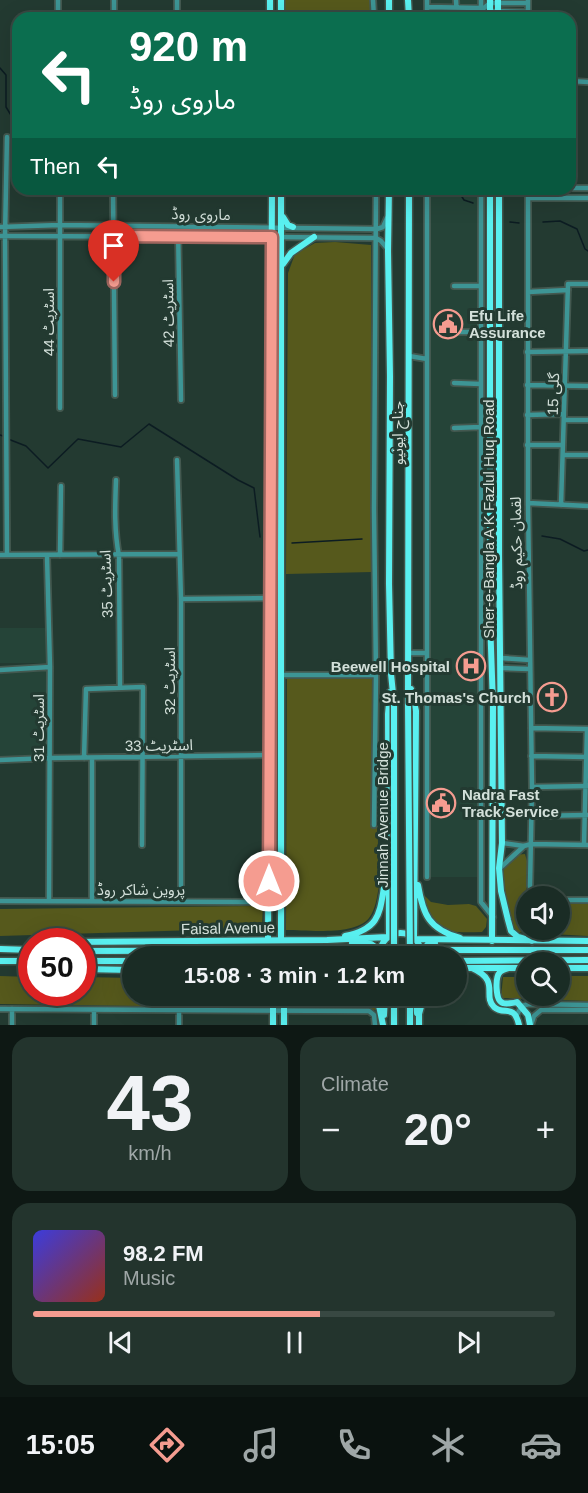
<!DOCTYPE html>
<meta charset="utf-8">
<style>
body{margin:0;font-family:Arial,"Noto Sans Arabic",sans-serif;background:#23342d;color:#f1f3f6;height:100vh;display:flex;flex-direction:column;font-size:22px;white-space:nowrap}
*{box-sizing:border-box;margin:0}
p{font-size:20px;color:#9fa7a7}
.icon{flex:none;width:33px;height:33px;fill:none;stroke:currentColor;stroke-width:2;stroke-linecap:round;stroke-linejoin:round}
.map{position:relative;height:1025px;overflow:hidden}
.drawer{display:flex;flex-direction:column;gap:12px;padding:12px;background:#0e1814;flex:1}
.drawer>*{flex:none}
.guide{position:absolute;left:12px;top:12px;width:564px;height:183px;border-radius:18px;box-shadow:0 6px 24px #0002,0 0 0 2px #384842;background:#0b6e4f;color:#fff;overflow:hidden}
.fabs{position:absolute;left:516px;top:886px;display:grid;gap:12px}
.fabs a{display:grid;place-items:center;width:54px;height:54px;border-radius:50%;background:#1a2c25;box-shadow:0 6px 24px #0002,0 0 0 2px #384842;font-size:30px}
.speed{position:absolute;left:18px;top:928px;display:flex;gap:12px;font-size:30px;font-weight:700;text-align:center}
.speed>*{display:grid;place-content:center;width:78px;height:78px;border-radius:50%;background:#1a2c25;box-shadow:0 6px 24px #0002,0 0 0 2px #384842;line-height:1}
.speed .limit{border:9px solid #d22;background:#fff;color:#111}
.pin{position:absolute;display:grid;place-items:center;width:51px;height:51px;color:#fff;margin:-62px -26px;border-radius:50% 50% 50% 0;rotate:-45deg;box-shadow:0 0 6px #0007}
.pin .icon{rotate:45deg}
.me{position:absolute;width:66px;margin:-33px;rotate:0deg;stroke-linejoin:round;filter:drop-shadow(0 0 4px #0008)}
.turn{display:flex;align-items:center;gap:21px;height:126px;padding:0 18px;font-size:27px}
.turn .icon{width:78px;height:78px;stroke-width:2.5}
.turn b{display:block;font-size:42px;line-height:51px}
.then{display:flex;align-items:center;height:57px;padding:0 18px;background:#0003;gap:12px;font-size:22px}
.big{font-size:45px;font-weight:800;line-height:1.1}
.drawer .widget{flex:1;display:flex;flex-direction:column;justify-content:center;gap:9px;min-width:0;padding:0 21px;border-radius:18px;background:#23342d}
.drawer .dial{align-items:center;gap:0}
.dial b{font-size:78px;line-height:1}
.song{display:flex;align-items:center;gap:18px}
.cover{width:72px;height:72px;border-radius:9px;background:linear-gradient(135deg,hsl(240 70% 55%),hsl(10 70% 35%))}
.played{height:6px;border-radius:3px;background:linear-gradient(90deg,#f59c90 55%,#384842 55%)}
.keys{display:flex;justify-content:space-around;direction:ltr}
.heat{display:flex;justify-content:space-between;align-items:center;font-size:33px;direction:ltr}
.drawer .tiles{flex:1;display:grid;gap:12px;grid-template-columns:1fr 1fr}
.widget:last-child{grid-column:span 2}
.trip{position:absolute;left:122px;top:946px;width:345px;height:60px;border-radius:30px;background:#1a2c25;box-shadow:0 6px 24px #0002,0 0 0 2px #384842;font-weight:800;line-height:60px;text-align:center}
.tab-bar{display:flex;height:96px;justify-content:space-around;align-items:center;background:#0a120f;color:#9fa7a7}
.tab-bar .icon{width:42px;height:42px}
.tab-bar .on{color:#f59c90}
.tab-bar b{font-size:27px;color:#f1f3f6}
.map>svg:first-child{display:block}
.built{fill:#254438}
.green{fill:#56591c}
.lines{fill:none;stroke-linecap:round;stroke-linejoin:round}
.stream{stroke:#0c1c22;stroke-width:1.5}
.major-tunnel{stroke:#3d534a;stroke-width:6;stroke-dasharray:6 3;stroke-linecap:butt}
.minor-casing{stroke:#43584f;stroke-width:8}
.major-casing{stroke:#43584f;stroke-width:9}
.minor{stroke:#3d9595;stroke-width:4.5}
.major{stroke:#59f0f0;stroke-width:6}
.major-bridge-casing{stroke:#43584f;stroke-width:9;stroke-linecap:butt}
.major-bridge{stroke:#59f0f0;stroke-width:6}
.route-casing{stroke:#9f655e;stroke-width:15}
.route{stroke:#f59c90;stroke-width:10}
.labels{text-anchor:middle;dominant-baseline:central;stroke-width:6;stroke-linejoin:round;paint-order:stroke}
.street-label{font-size:15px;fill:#d3e0da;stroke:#233a31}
.poi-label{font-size:15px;font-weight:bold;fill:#d3e0da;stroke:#233a31;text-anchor:start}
</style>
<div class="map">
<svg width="588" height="1025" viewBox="0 0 588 1025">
<rect width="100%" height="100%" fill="#233a31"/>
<path class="built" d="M427,0H481V18H427Z
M427,189H481V877H427Z
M0,628H47V663H0Z
M0,669H46L48,758L0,759Z"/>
<path class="green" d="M284,0H371V15L284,18Z
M335,242L371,245L372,572L286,574L288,273L295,254L315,243Z
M374,677L379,886C377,896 376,909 369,918C355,936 307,930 286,930L287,679Z
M525,854L527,861L526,930H560V903H588V936L515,932L509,917L502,885L504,863L514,855Z
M422,893L431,902L448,905L469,904L476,906L487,919L486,927L482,932C446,933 428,934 422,893Z
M263,906L262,928L0,936V909Z
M0,976L31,977L32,993H82L83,977L132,978V996H268L269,1008L0,1004Z
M560,976H588V1001L501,998L503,977H526V996H560Z
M285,996H372L377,1010L285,1008Z"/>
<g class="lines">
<path class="stream" d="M0,68L6,75V107L14,120
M13,119L18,120
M256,189L263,195
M457,189L464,200L473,203
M510,222L519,223
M543,222L560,221L577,229L585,249L588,251
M0,435L3,436
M8,439L26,446L48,468L78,439L121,447L149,424L238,480L254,488L260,537
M542,536L560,539L584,551L588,550
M292,543L362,539"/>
<path class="major-tunnel" d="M366,950H425"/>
<g class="minor-casing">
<path id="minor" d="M58,0V18
M177,0V18
M373,0L374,18
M427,0V18
M456,0L457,18
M427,7L481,8H484L490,3H528
M489,11L528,12
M114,18V0
M481,18V0
M528,18V0
M570,81L588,82
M570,188H588
M113,189L115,395
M427,189V877
M481,189V902L493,917
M528,189V503L532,787L530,886L534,897
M528,198H588
M178,226L181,400
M0,227L60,225L377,229L383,227L387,218
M0,236L272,237L376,238L381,241L387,248
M454,286H481
M528,292L568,290
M454,332H481
M527,352L588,351
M409,356L427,359
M454,383L481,384
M527,385L588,386
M60,408V189
M527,415L564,414
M564,420H588
M454,428L481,427
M527,445H563
M563,455H588
M177,460L181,599V901
M116,480C115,506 114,530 119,556L120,687
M528,503L588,506
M561,505L568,284H588
M0,555L179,554
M7,555L5,236L7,137
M60,555L61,486
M47,556L50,667L49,901
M181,599L270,598
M408,653H427
M501,658L530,660
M501,668L529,669
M0,670L50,667
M376,670L391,669
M281,675H376
M531,728L588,729
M531,756L588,757
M84,758L86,689L143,687L142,845
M0,760L50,758L269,755
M532,787L588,786
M531,816L588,815
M374,825L376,675L374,509L376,189
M502,843L524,846L531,844L588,845
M584,845L587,729
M500,868L524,846
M560,900H588
M0,901L281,902
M92,901V758
M0,1009L369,1011L374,1015L375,1025
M94,1010V1025
M179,1010V1025
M516,1016L522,1006L529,1004L588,1005
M12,1025V1009
M531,1025L534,1016L541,1010H588"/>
</g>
<g class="major-casing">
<path id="major" d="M270,0V18
M281,0V18
M408,0L409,18
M490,0V18
M498,0V18
M389,18V0
M389,189L388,251L390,376L389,584L391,674L394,703
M490,189V620L493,704L492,941
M499,189V555L502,843L499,868L501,891L508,920L511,931L518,937L532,941
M283,217L288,225L293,227
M283,264L291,253L314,237
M411,689L416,711L414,937
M408,704L409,189
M418,885C423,915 429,929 460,938
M345,936C384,928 379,909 386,877
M389,936L388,714L390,692
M416,939L588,941
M268,940L272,189
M281,940V189
M70,942L327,940L387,937
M352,943L371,944L375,947V957
M0,949L32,950
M430,950H588
M82,951L366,950
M379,957C380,925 421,925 422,957
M427,957V945L429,943H435
M0,961H32
M82,961H132
M456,961L588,960
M456,968H526
M472,968C501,981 482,995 494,1007C504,1016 514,1003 519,1025
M509,968C506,969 502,970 500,972C495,977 495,1001 503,1003C506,1004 514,1003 517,1002L528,1015L530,1025
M560,968H588
M82,969L132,970
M273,996V1025
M284,996V1025
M377,996L383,1025
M410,996V1025
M416,996L417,1013
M384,1015L385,996
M394,1025V996
M419,1025V1014L424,996"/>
</g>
<use href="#minor" class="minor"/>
<use href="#major" class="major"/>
<g class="major-bridge-casing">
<path id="major-bridge" d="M408,704L410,957
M394,957V703"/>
</g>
<use href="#major-bridge" class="major-bridge"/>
</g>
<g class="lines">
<g class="route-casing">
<path id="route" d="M114,282V236L272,237L269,881"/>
</g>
<use href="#route" class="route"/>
</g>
<defs>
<g id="civic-ring" transform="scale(1.5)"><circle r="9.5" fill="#233a31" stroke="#f59c90" stroke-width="1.5"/><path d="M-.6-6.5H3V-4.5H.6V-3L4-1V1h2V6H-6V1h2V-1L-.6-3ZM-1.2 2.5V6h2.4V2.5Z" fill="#f59c90"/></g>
<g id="hospital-ring" transform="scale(1.5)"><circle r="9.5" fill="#233a31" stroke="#f59c90" stroke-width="1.5"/><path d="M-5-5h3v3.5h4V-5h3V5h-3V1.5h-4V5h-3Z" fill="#f59c90"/></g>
<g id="church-ring" transform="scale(1.5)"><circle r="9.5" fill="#233a31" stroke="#f59c90" stroke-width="1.5"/><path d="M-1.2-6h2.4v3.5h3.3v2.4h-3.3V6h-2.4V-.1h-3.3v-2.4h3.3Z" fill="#f59c90"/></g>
</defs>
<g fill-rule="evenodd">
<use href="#civic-ring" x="448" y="324"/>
<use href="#hospital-ring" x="471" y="666"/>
<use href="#church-ring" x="552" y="697"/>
<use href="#civic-ring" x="441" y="803"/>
</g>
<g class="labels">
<g class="street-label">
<text transform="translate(201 214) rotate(1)">ماروی روڈ</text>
<text transform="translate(168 313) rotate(-91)">اسٹریٹ 42</text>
<text transform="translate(48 322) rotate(-90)">اسٹریٹ 44</text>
<text transform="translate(553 394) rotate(-88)">گلی 15</text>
<text transform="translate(397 433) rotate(-90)">جناح ایونیو</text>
<text transform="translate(488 519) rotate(-90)">Sher-e-Bangla A K Fazlul Huq Road</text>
<text transform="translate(516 543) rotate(-91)">لقمان حکیم روڈ</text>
<text transform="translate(106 584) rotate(-92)">اسٹریٹ 35</text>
<text transform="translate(169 681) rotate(-90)">اسٹریٹ 32</text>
<text transform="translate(38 728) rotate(-90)">اسٹریٹ 31</text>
<text transform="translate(159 745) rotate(-1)">اسٹریٹ 33</text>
<text transform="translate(382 815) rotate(-90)">Jinnah Avenue Bridge</text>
<text x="141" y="889">پروین شاکر روڈ</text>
<text transform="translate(228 928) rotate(-1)">Faisal Avenue</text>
</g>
<g class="poi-label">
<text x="469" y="315">Efu Life<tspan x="469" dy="17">Assurance</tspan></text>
<text x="450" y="666" text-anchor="end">Beewell Hospital</text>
<text x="531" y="697" text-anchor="end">St. Thomas's Church</text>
<text x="462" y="794">Nadra Fast<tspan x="462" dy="17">Track Service</tspan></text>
</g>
</g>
</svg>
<div class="fabs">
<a><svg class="icon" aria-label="sound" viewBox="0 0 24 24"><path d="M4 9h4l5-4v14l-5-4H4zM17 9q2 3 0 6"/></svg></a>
<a><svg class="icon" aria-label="search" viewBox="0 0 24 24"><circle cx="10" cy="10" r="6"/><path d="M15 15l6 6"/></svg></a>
</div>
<div class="speed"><div class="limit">50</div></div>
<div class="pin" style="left:114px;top:282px;background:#d93025"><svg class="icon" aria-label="arrive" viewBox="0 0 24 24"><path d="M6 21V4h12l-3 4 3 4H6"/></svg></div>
<svg class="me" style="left:269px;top:881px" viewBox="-20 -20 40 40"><circle r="17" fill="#f59c90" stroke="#fff" stroke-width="3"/><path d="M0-11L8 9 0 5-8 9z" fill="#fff"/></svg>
<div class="trip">15:08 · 3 min · 1.2 km</div>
<div class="guide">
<div class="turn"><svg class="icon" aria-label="left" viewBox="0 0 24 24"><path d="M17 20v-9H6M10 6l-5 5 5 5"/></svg><div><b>920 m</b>ماروی روڈ</div></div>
<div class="then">Then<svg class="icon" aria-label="left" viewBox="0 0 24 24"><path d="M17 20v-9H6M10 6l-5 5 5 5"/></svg></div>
</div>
</div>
<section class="drawer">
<div class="tiles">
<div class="widget dial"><b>43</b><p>km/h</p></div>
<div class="widget"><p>Climate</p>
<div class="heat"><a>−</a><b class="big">20°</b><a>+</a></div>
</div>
<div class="widget">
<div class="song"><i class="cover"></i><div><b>98.2 FM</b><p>Music</p></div></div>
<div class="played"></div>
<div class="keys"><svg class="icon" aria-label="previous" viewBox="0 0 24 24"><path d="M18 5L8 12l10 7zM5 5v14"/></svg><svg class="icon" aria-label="pause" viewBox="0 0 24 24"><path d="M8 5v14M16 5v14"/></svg><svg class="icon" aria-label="next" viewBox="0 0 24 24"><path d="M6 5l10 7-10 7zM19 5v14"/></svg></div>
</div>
</div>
</section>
<nav class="tab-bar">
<b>15:05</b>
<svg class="icon on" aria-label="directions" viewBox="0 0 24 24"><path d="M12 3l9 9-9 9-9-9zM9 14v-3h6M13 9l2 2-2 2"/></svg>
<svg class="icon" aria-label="music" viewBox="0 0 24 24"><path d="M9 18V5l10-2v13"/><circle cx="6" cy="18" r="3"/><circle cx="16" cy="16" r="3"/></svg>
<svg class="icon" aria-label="phone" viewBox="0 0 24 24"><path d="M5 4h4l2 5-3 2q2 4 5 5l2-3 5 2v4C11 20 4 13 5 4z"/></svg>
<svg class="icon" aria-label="climate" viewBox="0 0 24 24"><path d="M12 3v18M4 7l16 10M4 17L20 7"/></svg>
<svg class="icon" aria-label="car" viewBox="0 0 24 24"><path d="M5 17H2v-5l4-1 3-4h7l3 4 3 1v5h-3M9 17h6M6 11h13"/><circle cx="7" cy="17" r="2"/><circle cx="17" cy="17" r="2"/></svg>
</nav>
